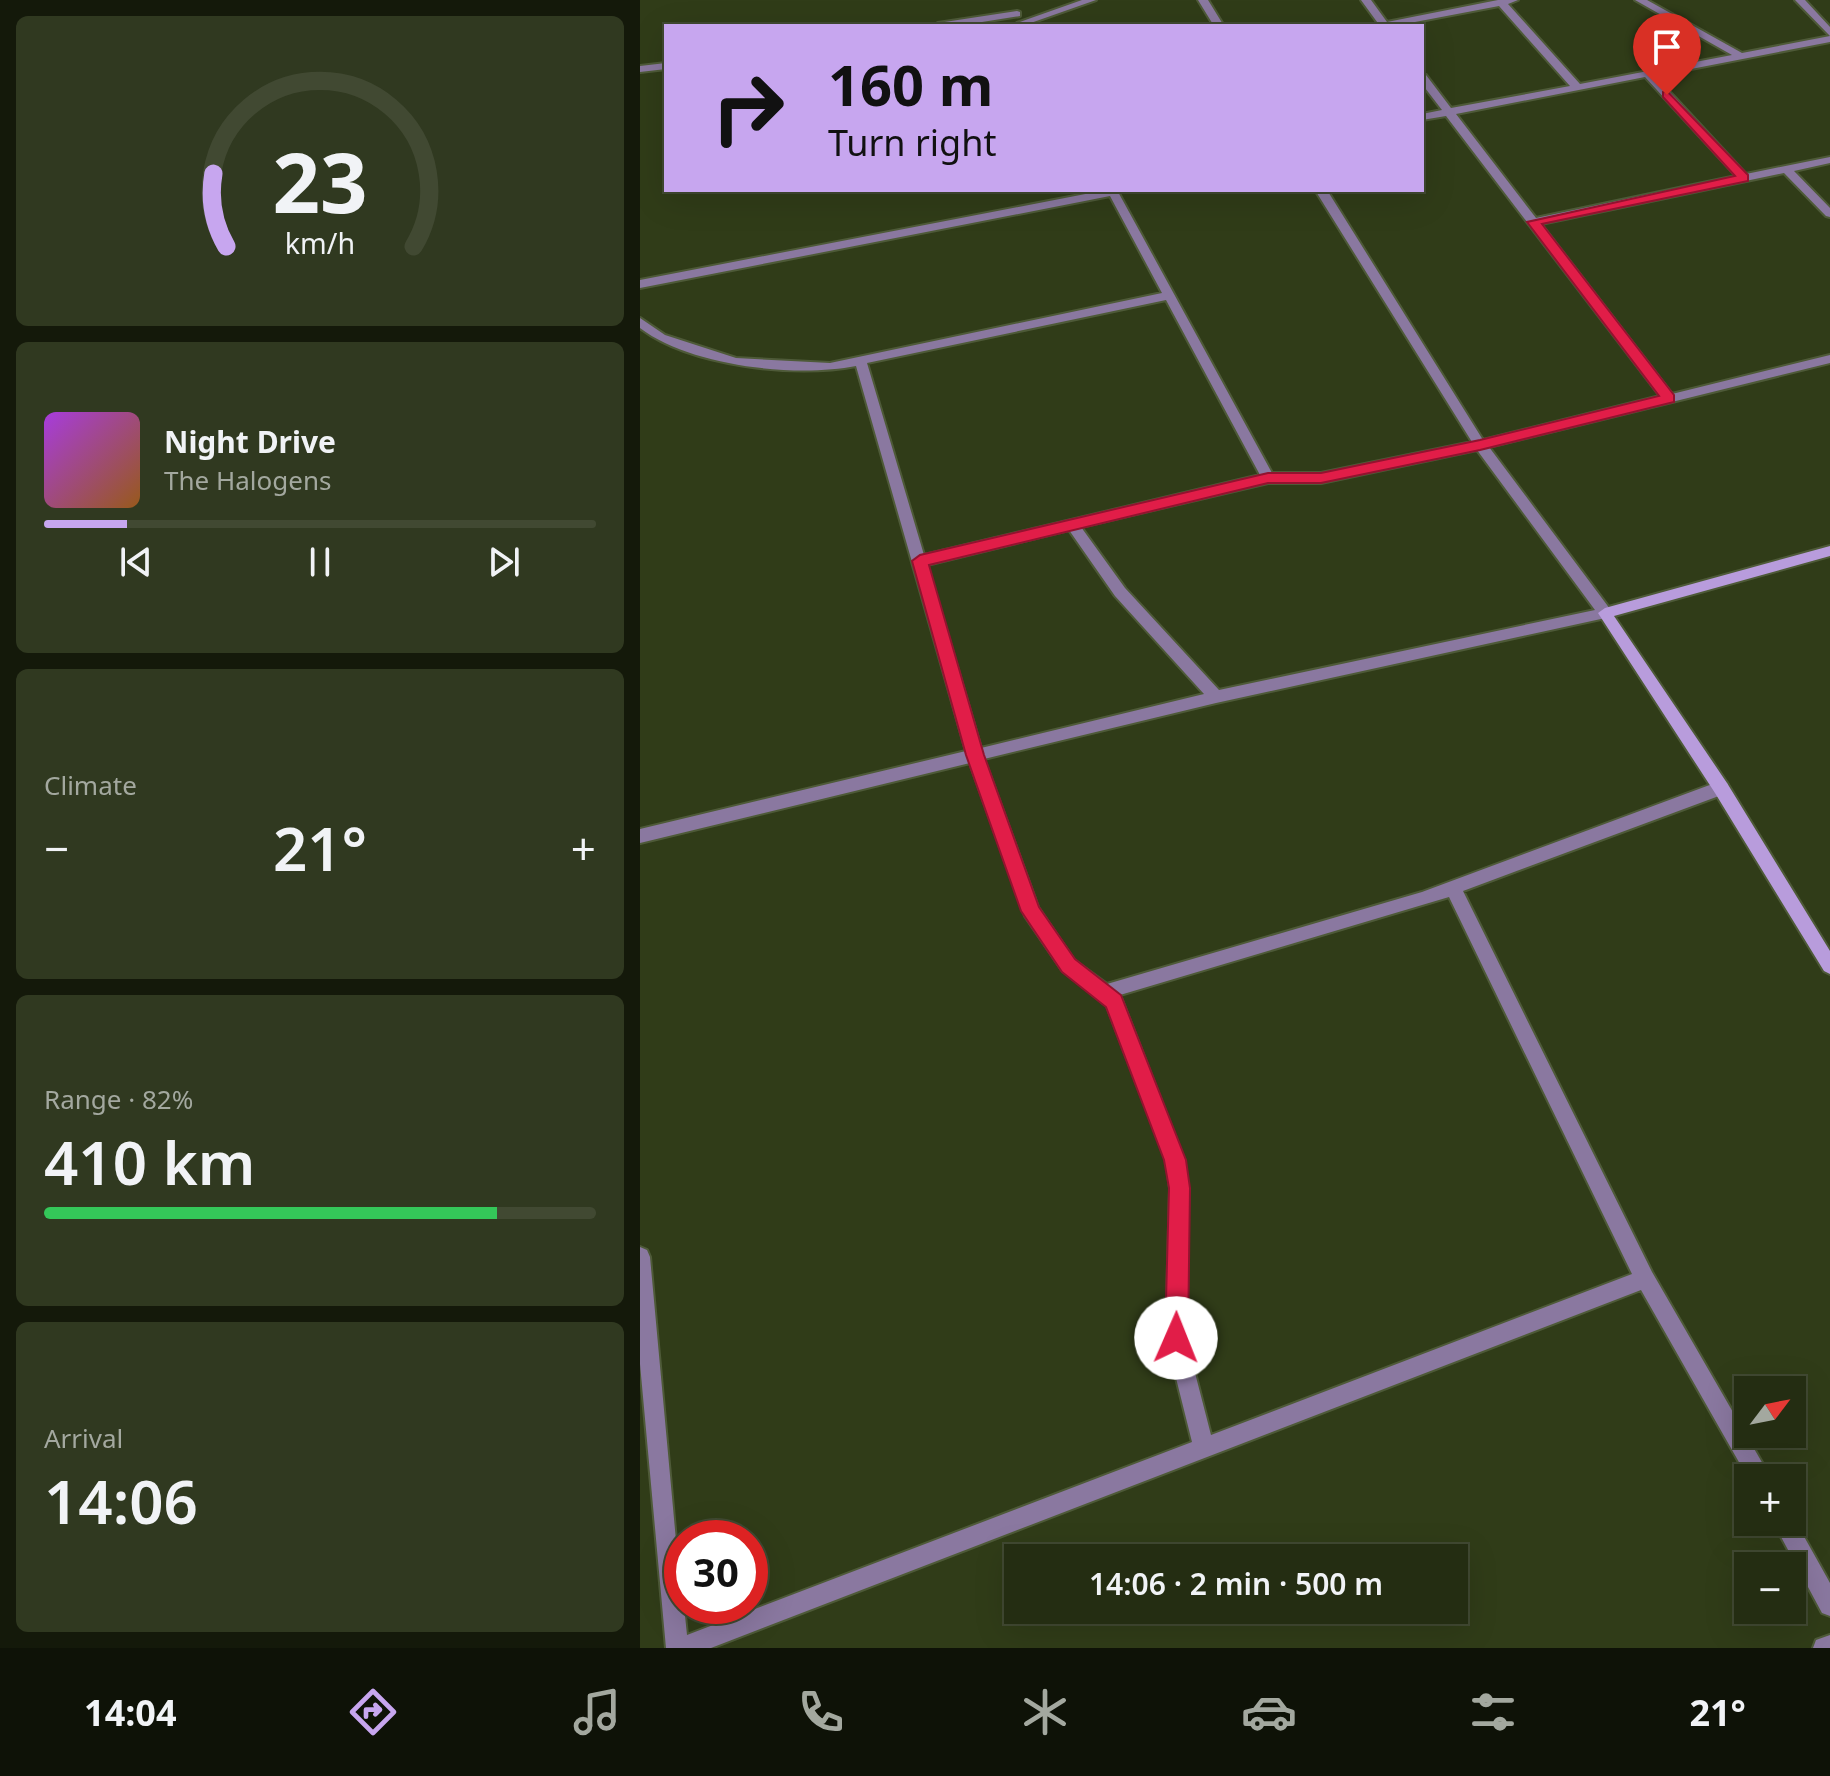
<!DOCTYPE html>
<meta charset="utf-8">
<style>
body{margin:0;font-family:"Noto Sans",sans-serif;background:#303920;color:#f1f3f6;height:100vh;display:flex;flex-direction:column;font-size:30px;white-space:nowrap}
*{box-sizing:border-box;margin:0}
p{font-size:26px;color:#a3a89f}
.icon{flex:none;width:44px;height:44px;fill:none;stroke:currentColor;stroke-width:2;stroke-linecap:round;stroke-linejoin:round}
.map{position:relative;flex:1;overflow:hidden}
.side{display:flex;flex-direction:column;gap:16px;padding:16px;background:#14190a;width:640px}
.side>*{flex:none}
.hud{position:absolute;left:24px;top:24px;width:760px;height:168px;border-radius:0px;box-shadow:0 8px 32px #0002,0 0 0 2px #414932;background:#c7a6ef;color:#111;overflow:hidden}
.needle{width:52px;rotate:58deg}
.tools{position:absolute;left:1094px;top:1376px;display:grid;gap:16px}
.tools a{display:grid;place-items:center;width:72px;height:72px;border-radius:0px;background:#242d12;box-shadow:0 8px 32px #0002,0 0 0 2px #414932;font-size:40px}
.speed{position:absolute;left:24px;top:1520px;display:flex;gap:16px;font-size:40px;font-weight:700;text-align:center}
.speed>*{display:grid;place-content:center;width:104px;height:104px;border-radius:50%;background:#242d12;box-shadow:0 8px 32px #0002,0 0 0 2px #414932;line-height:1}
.speed .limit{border:12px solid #d22;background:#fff;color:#111}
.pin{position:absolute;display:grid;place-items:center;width:68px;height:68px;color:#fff;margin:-82px -34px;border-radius:50% 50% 50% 0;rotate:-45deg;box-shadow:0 0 8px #0007}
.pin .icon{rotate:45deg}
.me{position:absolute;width:88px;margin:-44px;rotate:1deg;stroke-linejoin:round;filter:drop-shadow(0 0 6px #0008)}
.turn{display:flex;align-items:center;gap:28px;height:168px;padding:0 32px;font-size:36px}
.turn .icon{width:104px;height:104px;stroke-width:2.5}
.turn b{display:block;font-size:56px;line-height:68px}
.big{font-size:60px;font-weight:600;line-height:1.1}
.side .card{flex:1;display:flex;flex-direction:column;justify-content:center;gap:12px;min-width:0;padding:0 28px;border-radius:12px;background:#303920}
.side .dial{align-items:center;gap:0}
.dial svg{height:208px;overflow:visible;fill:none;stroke:#414932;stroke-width:7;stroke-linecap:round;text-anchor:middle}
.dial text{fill:#f1f3f6;stroke:none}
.song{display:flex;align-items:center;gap:24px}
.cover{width:96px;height:96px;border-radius:12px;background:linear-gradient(135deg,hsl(280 70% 55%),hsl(30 70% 35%))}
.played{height:8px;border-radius:4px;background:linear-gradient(90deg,#c7a6ef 15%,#414932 15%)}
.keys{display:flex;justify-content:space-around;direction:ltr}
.heat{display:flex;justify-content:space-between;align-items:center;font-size:44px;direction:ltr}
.charge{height:12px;border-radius:6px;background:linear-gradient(90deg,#34c759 82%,#414932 0)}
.trip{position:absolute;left:364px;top:1544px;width:464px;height:80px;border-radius:0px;background:#242d12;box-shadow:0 8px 32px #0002,0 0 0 2px #414932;font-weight:600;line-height:80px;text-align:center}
.tab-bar{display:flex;height:128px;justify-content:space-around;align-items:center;background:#0e1207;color:#a3a89f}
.tab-bar .icon{width:56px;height:56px}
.tab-bar .current{color:#c7a6ef}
.tab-bar b{font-size:36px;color:#f1f3f6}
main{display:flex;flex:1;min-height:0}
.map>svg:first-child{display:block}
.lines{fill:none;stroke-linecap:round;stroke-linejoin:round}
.street-casing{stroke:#4e5a38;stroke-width:4}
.secondary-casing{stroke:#4e5a38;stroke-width:4}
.street{fill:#8a78a0;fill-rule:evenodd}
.secondary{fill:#b89cdc;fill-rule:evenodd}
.route{fill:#e11d48;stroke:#92132f;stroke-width:2}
</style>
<main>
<section class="side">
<div class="card dial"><svg viewBox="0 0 100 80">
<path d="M14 69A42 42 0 1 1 86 69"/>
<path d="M14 69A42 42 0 0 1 9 41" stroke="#c7a6ef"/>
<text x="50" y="56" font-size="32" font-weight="700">23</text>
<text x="50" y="72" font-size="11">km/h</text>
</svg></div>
<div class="card">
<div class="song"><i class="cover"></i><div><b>Night Drive</b><p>The Halogens</p></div></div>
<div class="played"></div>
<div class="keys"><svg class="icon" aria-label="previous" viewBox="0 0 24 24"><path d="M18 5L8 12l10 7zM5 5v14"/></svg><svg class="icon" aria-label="pause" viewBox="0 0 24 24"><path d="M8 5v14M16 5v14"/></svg><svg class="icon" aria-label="next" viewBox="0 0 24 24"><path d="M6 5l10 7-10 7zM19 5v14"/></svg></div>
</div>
<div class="card"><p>Climate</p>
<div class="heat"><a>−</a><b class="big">21°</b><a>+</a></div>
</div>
<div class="card"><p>Range · 82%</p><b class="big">410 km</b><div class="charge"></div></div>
<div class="card"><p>Arrival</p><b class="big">14:06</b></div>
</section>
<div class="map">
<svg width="1190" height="1648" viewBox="0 0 1190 1648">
<rect width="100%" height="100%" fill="#303c18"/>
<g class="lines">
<g class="street-casing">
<path id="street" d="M442,0H456L385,25L377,23Z
M558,0H568L584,26H574Z
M721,0H731L747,22L858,0H878L868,4L940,84L1092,55L995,0H1007L1102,53L1190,36V42L1015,76L1106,174L1190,157V163L1154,171L1190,208V217L1186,216L1144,173L901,224L1032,394L1190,355V363L849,447L970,609L972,613L970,617L576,703L344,759L398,907L434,960L467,984L782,892L1075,783H1087L1089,788L1087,793L823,891L1012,1272L1131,1478H1108L1001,1290L71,1648H26L0,1364V1247L7,1250L10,1257L42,1606H44L47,1635L552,1442L526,1338L530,1188L526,1160L467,1006L422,970L385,916L330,763L0,843V829L326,751L216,366C155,378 50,366 0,328V318L25,335L96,358L190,363L522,293L470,196L0,288V280L466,190H477L632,473H681L832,442L675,190H687L843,440L1020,396L806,116L782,120V114L802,110L782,84V74L786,75L811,108L930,86L859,6L754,26H740ZM1005,77L1096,176L896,218L816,114ZM526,300L620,475L284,555L227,363ZM837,450L955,610L579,690L485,588L441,527L628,483H681ZM429,530L475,596L564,694L341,748L287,565ZM809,897L992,1274L571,1435L546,1338L548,1188L544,1160L480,995Z
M1155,0H1165L1190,27V36Z
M377,11L380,12V16L317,26H293L298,23Z
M26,63V69L0,72V66Z
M1152,1515L1190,1583V1616L1182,1613L1133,1522H1152Z
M1190,1635V1648H1173L1176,1640Z"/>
</g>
<g class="secondary-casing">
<path id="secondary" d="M1190,546V556L974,616L1087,783L1190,951V974L1184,971L1075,793L958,613L965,608Z"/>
</g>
<use href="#street" class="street"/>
<use href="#secondary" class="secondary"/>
</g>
<path class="route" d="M1027,91L1108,175V181L902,224L1034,395V402L840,450L681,483H628L289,565L344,755L399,907L435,959L481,995L546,1160L550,1188L548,1338L544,1346L536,1350L528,1346L525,1338L529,1188L524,1160L466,1007L422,972L381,911L326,755L272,561L280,555L628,473H681L840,440L1019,396L887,222L1095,176L1023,97V92Z"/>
</svg>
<div class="tools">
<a><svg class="needle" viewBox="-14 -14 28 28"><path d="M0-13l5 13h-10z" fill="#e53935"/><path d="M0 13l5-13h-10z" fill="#a3a89f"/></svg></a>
<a>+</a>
<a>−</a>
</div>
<div class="speed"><div class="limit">30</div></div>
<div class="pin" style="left:1027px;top:95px;background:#d93025"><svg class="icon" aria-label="arrive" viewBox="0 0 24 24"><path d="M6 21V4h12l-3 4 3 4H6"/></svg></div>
<svg class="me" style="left:536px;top:1338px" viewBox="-20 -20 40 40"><circle r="19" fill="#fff"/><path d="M0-13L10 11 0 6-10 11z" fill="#e11d48"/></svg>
<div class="trip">14:06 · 2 min · 500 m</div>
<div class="hud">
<div class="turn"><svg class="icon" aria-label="right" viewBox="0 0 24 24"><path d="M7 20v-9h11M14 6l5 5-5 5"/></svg><div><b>160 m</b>Turn right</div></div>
</div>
</div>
</main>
<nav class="tab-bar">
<b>14:04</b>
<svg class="icon current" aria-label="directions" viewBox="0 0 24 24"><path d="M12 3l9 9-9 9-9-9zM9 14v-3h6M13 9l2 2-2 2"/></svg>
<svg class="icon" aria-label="music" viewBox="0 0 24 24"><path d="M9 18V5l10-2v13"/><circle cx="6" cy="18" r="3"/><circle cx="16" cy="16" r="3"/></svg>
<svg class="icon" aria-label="phone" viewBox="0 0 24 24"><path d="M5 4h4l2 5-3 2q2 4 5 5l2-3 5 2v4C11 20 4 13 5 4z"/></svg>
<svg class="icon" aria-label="climate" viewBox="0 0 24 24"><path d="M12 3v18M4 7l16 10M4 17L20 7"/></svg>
<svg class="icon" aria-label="car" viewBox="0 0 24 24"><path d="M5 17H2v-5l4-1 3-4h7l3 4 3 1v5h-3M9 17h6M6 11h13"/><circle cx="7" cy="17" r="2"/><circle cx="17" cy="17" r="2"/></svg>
<svg class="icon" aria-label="filters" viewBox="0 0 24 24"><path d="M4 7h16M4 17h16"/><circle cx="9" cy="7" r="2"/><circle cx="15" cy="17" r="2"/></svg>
<b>21°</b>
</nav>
